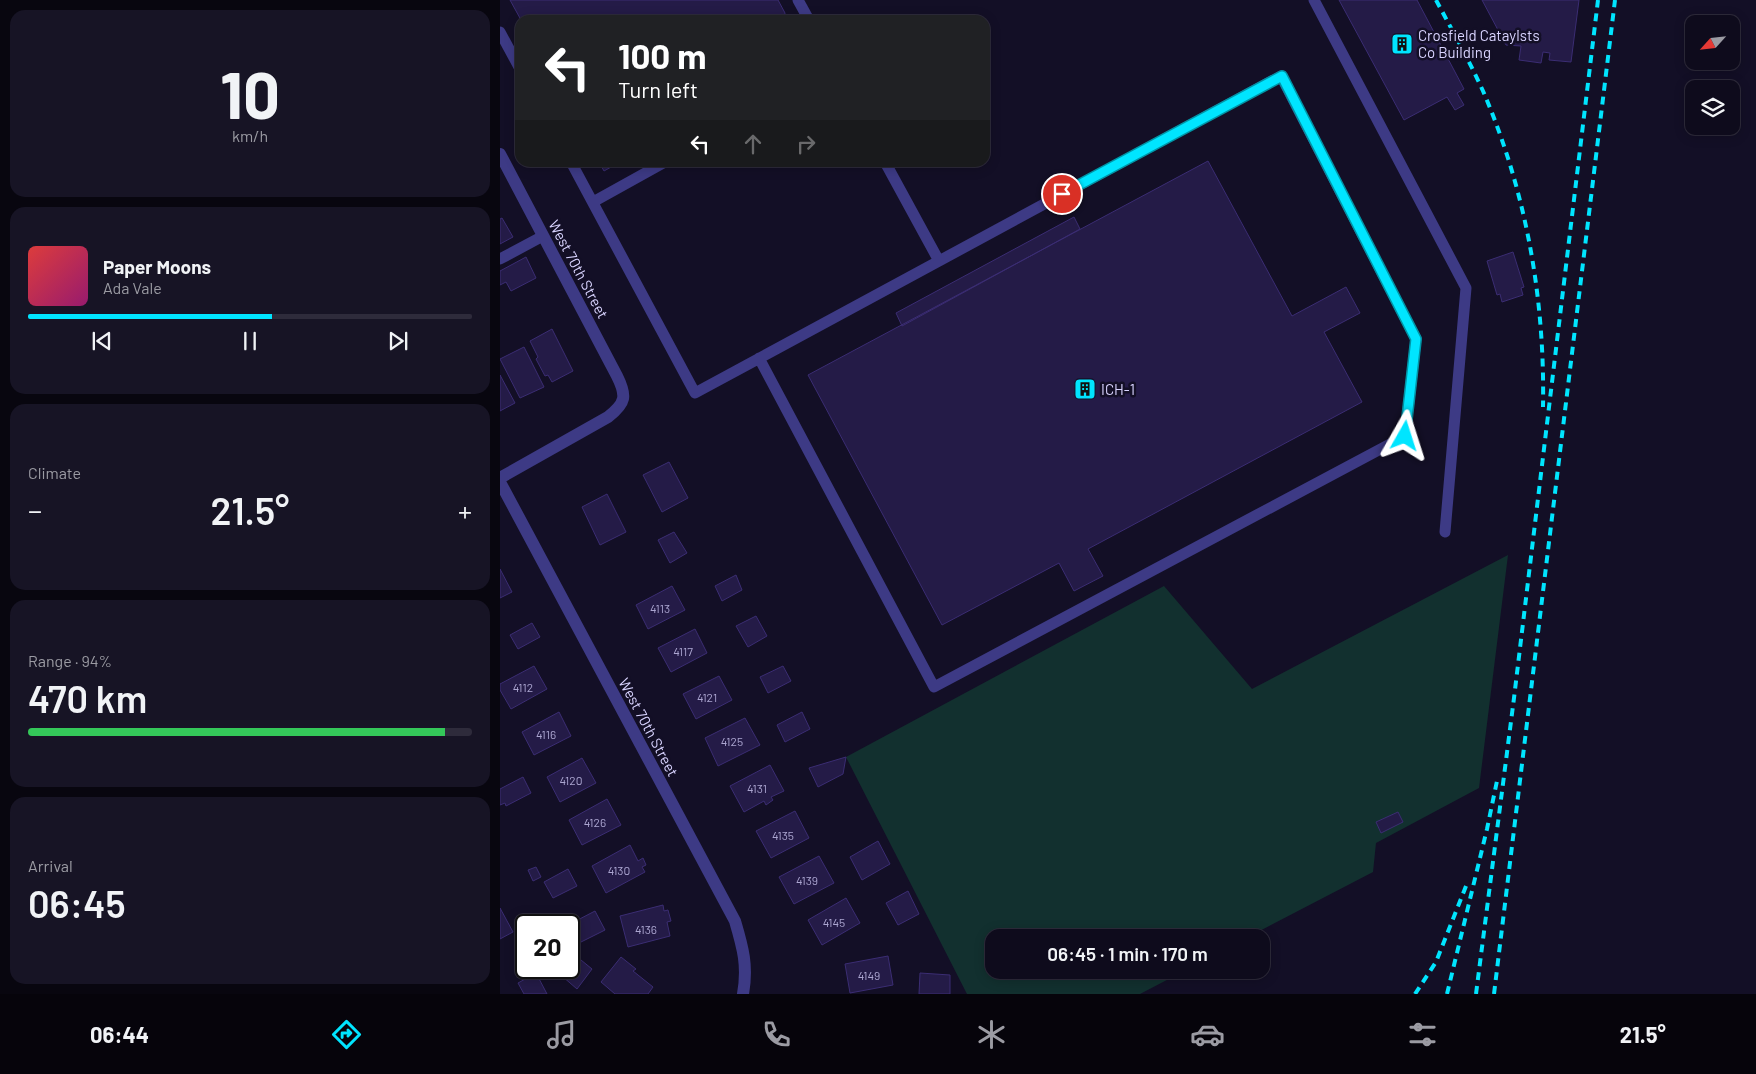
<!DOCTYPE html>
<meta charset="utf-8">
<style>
body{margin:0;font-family:Barlow,sans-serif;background:#171425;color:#f1f3f6;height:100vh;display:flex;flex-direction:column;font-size:19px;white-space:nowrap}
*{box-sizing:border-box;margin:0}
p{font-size:16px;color:#9b9ba3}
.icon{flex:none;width:28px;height:28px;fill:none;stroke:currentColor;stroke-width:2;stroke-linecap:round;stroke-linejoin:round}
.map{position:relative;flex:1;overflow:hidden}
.sheet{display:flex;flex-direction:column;gap:10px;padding:10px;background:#08060f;width:500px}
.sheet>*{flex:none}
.guide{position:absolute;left:15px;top:15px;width:475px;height:152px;border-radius:15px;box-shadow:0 2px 12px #0003,0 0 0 1px #2e2b3b;background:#202124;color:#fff;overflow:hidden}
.needle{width:32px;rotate:243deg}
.fabs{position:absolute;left:1185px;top:15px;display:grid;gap:10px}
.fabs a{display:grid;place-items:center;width:55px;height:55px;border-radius:10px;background:#0e0b1c;box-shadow:0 2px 12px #0003,0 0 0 1px #2e2b3b;font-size:25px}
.speed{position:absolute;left:15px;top:914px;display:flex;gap:10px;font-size:25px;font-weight:700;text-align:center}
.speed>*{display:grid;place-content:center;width:65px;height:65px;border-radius:50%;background:#0e0b1c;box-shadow:0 2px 12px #0003,0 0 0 1px #2e2b3b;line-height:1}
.speed .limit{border:2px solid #111;border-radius:8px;background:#fff;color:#111}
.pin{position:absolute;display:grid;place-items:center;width:42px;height:42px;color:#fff;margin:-21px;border:2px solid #fff;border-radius:50%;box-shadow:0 1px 5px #0007}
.me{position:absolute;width:55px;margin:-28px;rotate:6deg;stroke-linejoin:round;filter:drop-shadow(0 0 4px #0008)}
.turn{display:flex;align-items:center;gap:18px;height:105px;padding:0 20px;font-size:22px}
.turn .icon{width:65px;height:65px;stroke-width:2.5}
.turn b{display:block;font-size:35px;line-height:42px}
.lanes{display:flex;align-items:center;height:48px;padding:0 20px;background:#0003;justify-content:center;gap:25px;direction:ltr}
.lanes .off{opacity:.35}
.big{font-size:38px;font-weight:600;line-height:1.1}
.sheet .tile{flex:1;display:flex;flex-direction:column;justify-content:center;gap:8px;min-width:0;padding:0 18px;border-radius:15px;background:#171425}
.sheet .dial{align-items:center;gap:0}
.dial b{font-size:65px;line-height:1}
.song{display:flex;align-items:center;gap:15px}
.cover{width:60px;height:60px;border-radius:8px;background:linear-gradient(135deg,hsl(0 70% 55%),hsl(320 70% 35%))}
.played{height:5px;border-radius:2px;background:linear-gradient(90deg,#00e5ff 55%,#2e2b3b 55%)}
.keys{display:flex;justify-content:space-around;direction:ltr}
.heat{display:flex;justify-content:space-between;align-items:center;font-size:28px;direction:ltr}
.charge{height:8px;border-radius:4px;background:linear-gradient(90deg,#34c759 94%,#2e2b3b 0)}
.trip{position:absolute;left:485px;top:929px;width:285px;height:50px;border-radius:15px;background:#0e0b1c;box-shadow:0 2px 12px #0003,0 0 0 1px #2e2b3b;font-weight:600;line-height:50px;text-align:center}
.menu{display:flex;height:80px;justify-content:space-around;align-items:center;background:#06040b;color:#9b9ba3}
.menu .icon{width:35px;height:35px}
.menu .current{color:#00e5ff}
.menu b{font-size:22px;color:#f1f3f6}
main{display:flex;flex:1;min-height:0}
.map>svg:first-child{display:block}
.green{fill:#12302f}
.building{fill:#241b47;stroke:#3b2d73}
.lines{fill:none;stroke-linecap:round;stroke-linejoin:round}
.service{stroke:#3d3a85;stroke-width:11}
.minor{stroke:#3d3a85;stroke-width:12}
.rail{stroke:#00e5ff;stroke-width:4;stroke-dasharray:8 6;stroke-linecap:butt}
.route-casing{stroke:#0095a6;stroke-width:12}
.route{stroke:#00e5ff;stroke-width:9}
.labels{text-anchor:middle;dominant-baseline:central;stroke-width:5;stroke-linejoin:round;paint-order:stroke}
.number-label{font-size:12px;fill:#aca6d1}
.poi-label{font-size:15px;fill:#d9d4ff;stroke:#130f26;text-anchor:start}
.street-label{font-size:15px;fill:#d9d4ff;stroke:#130f26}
</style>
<main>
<section class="sheet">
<div class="tile dial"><b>10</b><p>km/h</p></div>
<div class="tile">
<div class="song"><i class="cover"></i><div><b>Paper Moons</b><p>Ada Vale</p></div></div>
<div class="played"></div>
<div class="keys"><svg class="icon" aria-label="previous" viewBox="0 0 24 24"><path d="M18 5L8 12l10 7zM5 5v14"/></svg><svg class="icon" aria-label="pause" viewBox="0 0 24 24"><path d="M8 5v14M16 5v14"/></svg><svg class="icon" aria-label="next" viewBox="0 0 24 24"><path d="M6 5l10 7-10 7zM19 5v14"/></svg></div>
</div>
<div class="tile"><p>Climate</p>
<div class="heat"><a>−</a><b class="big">21.5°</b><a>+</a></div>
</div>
<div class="tile"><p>Range · 94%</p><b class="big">470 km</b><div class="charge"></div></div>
<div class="tile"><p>Arrival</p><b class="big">06:45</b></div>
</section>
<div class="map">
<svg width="1256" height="994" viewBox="0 0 1256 994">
<rect width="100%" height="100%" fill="#130f26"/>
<path class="green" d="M1008,555L979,788L876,843L873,872L748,937L494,938V970H686L640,994H467L346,757L664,586L752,689Z"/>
<path class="building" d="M10,0H278L285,13L284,20H21Z
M839,0H917L964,89L957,93L964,105L955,110L947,97L904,120Z
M982,0H1079L1071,62L1049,60L1050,53L1043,52L1041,63L1019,60L1021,46L1006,45Z
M708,161L792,316L846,287L860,313L824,332L862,402L588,549L603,576L574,591L559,563L442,625L308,375Z
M99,162H120L104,171Z
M574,217L580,229L402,326L396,313Z
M2,218L13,237L0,244V219Z
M1013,252L1024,287L1021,288L1023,295L1002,302L1000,294L997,295L987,261Z
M26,257L36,278L11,291L6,282L0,285V271Z
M52,329L73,371L52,382L48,375L45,376L36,359L38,357L30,341Z
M24,347L44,387L20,398L0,359Z
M0,375L15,403L0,411Z
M169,462L188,498L162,512L143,475Z
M107,494L126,532L100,545L82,507Z
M174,532L187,553L170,563L158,540Z
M0,569L12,592L0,598Z
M236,575L242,590L222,601L215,586Z
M172,586L185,610L148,629L136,605Z
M256,616L267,636L248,647L236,626Z
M32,623L40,637L18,649L10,635Z
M195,629L207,653L171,672L158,648Z
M34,666L47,689L11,709L0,690V684Z
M283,666L291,681L268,693L260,677Z
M219,676L232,700L196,719L183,694Z
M59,712L71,736L34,755L22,732Z
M302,712L310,729L285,742L277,725Z
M245,718L260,745L218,766L205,738Z
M346,757L343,774L318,787L309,768Z
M82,758L96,783L60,802L47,777Z
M270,765L284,791L271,797L273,800L266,805L264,801L244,812L230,786Z
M23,777L31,793L6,806L5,803L0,805V789Z
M107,799L121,825L82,845L69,820Z
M295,811L309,838L271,858L256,831Z
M898,812L903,822L881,833L876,822Z
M378,841L390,864L362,880L350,857Z
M130,845L138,861L143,858L146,865L142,867L145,872L106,893L92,866Z
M319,856L334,883L294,904L279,877Z
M36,867L41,877L33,881L28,870Z
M68,869L77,886L53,898L44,882Z
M408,891L419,914L398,925L386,903Z
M346,898L360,923L322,945L308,920Z
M163,905L164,911L168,910L171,921L167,922L170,936L128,947L120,916Z
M0,908L13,932L0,939Z
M95,911L105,930L79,943L70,924Z
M42,916L47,925H26V945L18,929Z
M70,951L92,969L77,989L55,970L57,968H69Z
M388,956L393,985L350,993L345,964Z
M121,957L136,969L133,971L153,987L148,994H115L101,982Z
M36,973L47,994H24L18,983Z
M420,973L450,975V994H419Z"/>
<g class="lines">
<path class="service" d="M298,0L309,20
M814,0L966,288L945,532
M0,32L20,69
M71,162L195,393L781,76L916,339L905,436L434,687L259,358
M385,162L439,261
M93,202L165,162
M0,259L43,236"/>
<path class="minor" d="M0,154L117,376C127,396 126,403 108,417L0,478
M0,482L235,921C243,948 248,966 243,994"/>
<path class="rail" d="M936,0C952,30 969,60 983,91C1026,191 1045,298 1043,407
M915,994L936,962L968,881
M947,994L987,829L998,776
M976,994L1014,698L1098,0
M994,994L1115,0"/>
</g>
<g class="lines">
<g class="route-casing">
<path id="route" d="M562,194L782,76L916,339L905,436"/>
</g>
<use href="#route" class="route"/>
</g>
<defs>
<g id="building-square" transform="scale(1.125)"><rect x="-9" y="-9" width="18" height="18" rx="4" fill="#00e5ff" stroke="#130f26"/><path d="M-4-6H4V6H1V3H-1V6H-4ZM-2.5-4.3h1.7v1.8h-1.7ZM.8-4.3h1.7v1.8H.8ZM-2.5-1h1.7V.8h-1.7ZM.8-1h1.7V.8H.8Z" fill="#111"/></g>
</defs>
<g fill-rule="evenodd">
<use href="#building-square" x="902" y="44"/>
<use href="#building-square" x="585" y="389"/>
</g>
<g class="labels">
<g class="number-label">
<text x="160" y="608">4113</text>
<text x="183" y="651">4117</text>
<text x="23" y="687">4112</text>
<text x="207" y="697">4121</text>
<text x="46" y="734">4116</text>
<text x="232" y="741">4125</text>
<text x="71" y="780">4120</text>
<text x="257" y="788">4131</text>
<text x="95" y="822">4126</text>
<text x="283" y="835">4135</text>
<text x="119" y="870">4130</text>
<text x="307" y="880">4139</text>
<text x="334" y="922">4145</text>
<text x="146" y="929">4136</text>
<text x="369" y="975">4149</text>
</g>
<g class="poi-label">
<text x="918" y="35">Crosfield Cataylsts<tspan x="918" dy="17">Co Building</tspan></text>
<text x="601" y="389">ICH-1</text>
</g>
<g class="street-label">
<text transform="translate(79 269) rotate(62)">West 70th Street</text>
<text transform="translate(149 727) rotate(62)">West 70th Street</text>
</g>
</g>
</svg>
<div class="fabs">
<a><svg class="needle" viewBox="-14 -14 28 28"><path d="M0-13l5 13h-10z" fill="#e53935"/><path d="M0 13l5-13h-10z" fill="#9b9ba3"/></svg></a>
<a><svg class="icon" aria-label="layers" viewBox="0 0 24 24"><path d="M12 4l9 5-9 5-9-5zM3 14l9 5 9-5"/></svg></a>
</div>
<div class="speed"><div class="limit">20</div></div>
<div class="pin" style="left:562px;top:194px;background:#d93025"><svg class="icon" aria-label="arrive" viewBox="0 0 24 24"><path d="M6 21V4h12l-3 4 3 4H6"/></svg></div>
<svg class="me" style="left:905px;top:436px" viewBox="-20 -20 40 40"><path d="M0-17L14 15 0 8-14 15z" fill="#00e5ff" stroke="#fff" stroke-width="4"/></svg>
<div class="trip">06:45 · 1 min · 170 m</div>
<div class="guide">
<div class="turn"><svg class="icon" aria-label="left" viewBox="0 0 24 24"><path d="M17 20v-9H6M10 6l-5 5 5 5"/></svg><div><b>100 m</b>Turn left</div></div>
<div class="lanes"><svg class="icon" aria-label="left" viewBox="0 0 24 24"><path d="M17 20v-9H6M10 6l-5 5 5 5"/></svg><svg class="icon off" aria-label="ahead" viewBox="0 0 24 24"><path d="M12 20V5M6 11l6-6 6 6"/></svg><svg class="icon off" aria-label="right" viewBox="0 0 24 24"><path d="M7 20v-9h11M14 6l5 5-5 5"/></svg></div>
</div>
</div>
</main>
<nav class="menu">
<b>06:44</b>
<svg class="icon current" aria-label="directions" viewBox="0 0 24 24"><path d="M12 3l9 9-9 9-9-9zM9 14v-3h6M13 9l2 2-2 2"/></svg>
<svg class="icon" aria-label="music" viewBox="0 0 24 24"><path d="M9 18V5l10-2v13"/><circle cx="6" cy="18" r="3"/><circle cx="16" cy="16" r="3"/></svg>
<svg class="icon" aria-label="phone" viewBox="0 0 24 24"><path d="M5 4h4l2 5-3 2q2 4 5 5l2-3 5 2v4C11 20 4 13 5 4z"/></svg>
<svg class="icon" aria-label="climate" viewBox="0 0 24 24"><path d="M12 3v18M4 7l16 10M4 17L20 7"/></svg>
<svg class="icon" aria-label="car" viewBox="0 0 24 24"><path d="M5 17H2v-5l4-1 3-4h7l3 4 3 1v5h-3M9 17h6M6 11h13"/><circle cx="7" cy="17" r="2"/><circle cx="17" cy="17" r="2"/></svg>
<svg class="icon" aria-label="filters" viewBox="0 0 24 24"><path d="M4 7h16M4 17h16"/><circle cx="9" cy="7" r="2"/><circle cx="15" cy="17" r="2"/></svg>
<b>21.5°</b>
</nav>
